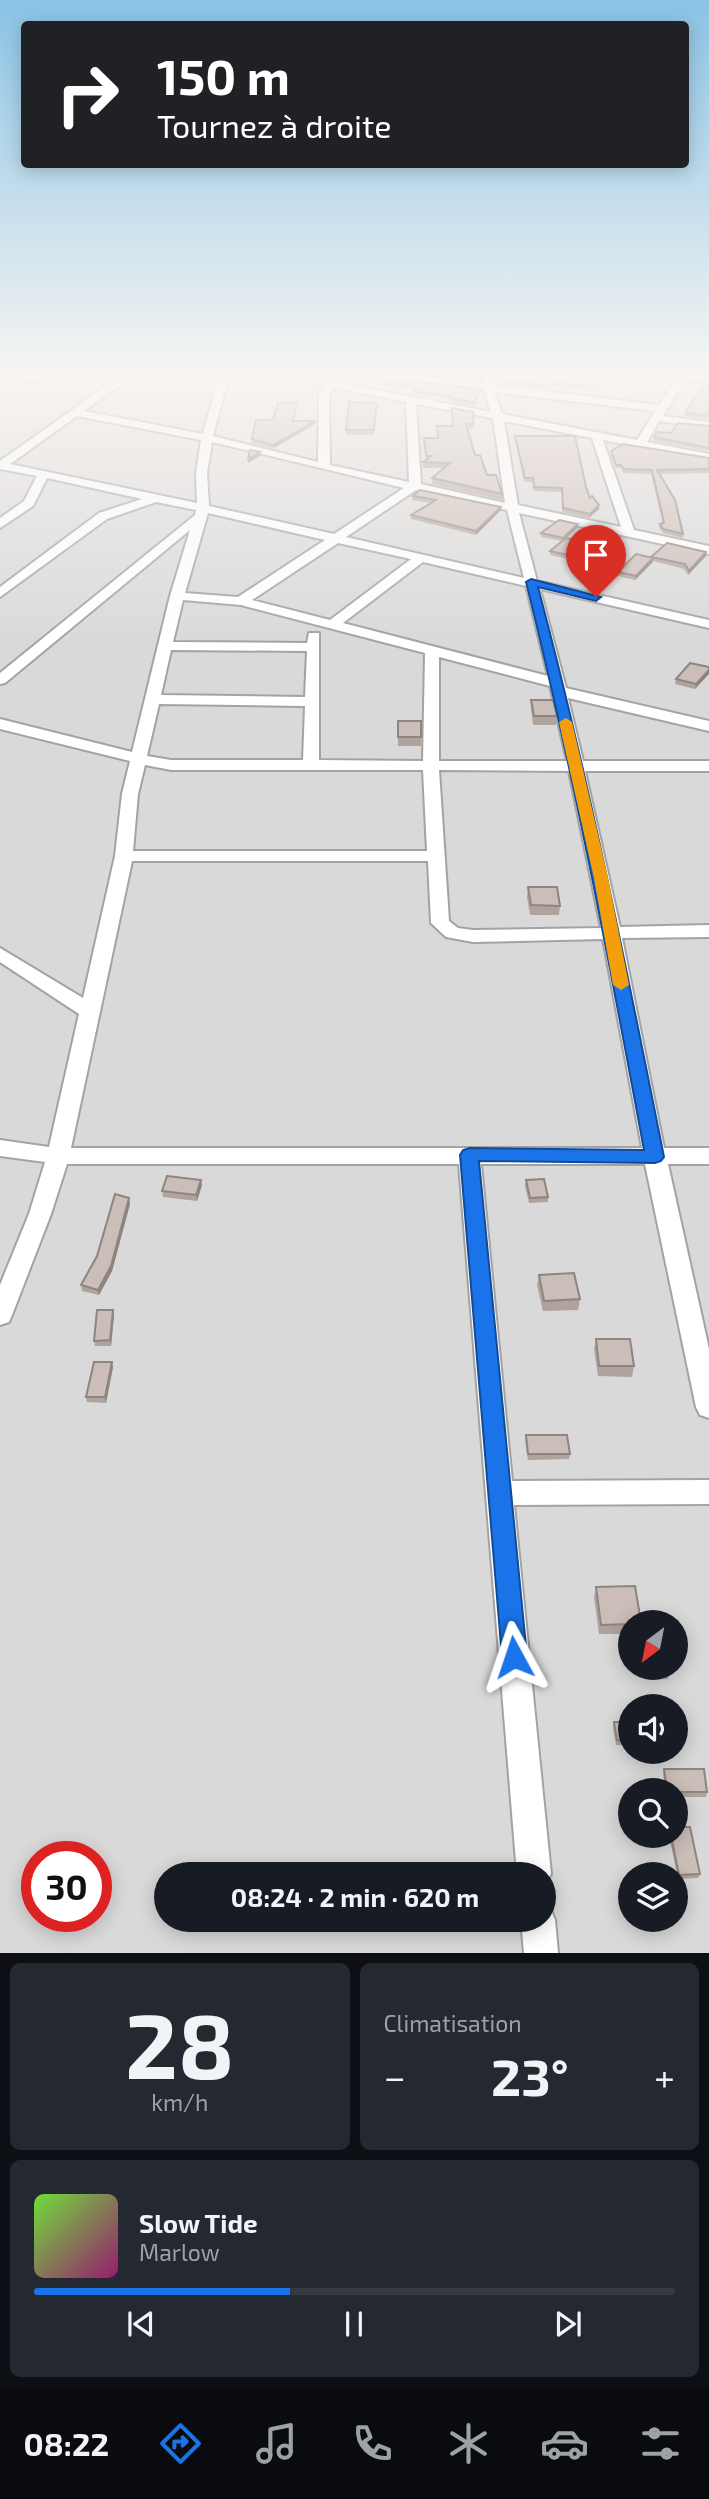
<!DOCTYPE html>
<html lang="fr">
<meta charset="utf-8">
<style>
body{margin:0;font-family:"Exo 2",sans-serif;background:#242831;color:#f1f3f6;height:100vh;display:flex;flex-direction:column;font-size:26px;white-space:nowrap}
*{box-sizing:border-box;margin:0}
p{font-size:23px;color:#9ea1a6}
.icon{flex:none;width:38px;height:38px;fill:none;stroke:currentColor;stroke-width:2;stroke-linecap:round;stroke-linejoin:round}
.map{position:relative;height:1953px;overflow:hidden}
.details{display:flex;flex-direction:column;gap:10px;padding:10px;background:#0d0f14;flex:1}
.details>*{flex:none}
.guide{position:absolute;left:21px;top:21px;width:668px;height:147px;border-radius:7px;box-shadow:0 4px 18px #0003;background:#202124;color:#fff;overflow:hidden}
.needle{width:46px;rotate:212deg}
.controls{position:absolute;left:618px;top:1610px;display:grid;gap:14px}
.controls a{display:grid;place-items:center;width:70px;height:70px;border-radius:50%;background:#171b24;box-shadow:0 4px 18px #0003;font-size:35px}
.speed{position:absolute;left:21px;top:1841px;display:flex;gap:14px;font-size:35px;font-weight:700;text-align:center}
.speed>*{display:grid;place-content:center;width:91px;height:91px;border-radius:50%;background:#171b24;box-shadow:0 4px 18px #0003;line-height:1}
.speed .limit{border:10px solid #d22;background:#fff;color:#111}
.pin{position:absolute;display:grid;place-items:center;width:60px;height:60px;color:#fff;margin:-72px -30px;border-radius:50% 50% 50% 0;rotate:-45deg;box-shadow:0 0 7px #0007}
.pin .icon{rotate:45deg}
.me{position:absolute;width:77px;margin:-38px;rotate:355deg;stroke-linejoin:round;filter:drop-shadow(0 0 5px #0008)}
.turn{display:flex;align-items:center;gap:24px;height:147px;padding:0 21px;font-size:32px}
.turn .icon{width:91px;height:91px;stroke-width:2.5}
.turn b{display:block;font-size:49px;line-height:60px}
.big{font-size:52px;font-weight:700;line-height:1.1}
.details .card{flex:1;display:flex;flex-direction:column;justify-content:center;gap:10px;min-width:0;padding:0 24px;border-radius:10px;background:#242831}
.details .dial{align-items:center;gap:0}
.dial b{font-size:91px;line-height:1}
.song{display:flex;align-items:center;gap:21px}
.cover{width:84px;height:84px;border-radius:10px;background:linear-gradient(135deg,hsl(100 70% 55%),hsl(320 70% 35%))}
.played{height:7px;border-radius:4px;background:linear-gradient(90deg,#1a73e8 40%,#363941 40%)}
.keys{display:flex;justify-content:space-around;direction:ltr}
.heat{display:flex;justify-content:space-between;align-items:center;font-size:38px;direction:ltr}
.details .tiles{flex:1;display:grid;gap:10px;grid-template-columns:1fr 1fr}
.card:last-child{grid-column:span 2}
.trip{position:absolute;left:154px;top:1862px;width:402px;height:70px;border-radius:35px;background:#171b24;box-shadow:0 4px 18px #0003;font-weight:700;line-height:70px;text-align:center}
.dock{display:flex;height:112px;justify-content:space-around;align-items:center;background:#090b0e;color:#9ea1a6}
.dock .icon{width:49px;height:49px}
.dock .selected{color:#1a73e8}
.dock b{font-size:32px;color:#f1f3f6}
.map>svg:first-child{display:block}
.residential{fill:#dad9d9;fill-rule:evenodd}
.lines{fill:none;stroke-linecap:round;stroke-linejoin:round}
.minor-casing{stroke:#a3a3a3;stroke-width:4}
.minor{fill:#fff;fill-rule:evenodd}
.wall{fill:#afa39d}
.shaded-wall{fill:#8e8480}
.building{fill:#cbbdb7;stroke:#8e8480;stroke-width:2}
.route{fill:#1a73e8;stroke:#114b97;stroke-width:2}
.slow{fill:#f59e0b}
</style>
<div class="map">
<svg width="709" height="1953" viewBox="0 0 709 1953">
<rect width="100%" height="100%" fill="#efe8e1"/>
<path class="residential" d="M0,371H709V1953H0ZM630,1622H676V1668H630ZM630,1706H676V1752H630ZM630,1790H676V1836H630ZM37,1857H96V1916H37ZM166,1874H544V1920H166ZM630,1874H676V1920H630Z"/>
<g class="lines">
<g class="minor-casing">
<path id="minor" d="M79,371H113L108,374L0,385V379Z
M134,371H147L121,385L84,411L203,434L220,371H230L213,436L318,462L319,394L326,386L258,371H279L491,412L484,390L349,374L344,371H374L483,384L482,371H492L493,385L659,405L676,379L623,371L679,374L681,371H691L689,375L709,377V383L685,380L663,416L709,422V428L659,421L647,442L709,454V460L603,440L634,530L709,546V554L519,513L537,581L709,620V628L540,589L566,688L709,721V731L568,698L583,761H709V771H585L620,927L709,925V937L622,938L664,1148H709V1164H668L709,1349V1418L700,1415L696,1407L645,1164H481L512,1481L709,1480V1504L514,1505L551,1874L544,1886V1874H517L459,1164H67L51,1214L12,1315L9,1322L0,1325V1285L29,1214L45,1162L0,1156V1140L49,1147L79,1014L0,962V948L83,998L115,856L122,794L130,761L0,729V719L132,752L170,596L190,530L5,683L0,684V673L195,515L196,510L156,502L107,519L0,597V587L99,513L142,499L47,478L33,506L0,528V518L24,501L37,476L0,469V461L113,381ZM335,388L406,402L409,482L330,465L329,394ZM494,392L655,411L637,440L502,414ZM416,404L493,418L505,503L421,484ZM77,416L201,440L196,473L197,503L10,464ZM504,421L592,438L621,527L518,505ZM212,442L404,488L334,534L209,506L207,473ZM416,490L507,510L524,578L346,537ZM208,513L325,540L238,597L185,593ZM338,543L411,559L330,620L252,600ZM423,562L526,586L548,676L343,623ZM183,600L241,605L425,653L423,761L319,760V633H309L307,643L173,642ZM171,650L307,651L305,697L161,695ZM439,657L550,686L567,761H439ZM159,704L305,706L303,760H171L147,756ZM145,765L171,770H423L427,851H133L138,794ZM439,770L569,771L601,928L473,930L458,928L449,921ZM132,861H428L431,923L446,937L473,942L603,939L642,1148H71Z
M544,1906L550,1908L555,1920L558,1953H524L521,1920H544Z"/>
</g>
<use href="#minor" class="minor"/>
</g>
<path class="wall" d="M397,371H454L453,372L480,378V381Z
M609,371L597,391L553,385L549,389L500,383L495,377V373Z
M378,381L480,392L475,406L451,402V399L413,394V388L378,384Z
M709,382V419L684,416L685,413Z
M297,403L294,421H315V424L274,448L252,443V439L273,420Z
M377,408L374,435H346V430Z
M474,412L473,429H467L475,455L487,475L502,494V500L432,484V478L444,468H423V462L426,460L424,438H437L452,426Z
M709,426V451L654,441V437Z
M515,436L586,487L590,498L599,509L589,518L562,512V492L533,491V482H524L515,440Z
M611,451L709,458V473L659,474L683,534V538L663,533L659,527L660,524L663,523L651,474L623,473L621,468H616L611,455Z
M413,496L500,511L476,535L411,519V515L431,503L412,500Z
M578,524L577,528L566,538L591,548L577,561L550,555V551L562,541L541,537V533Z
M706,552V556L688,575L684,569L653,561L635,580L618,576V572L651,557Z
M709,667L695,689L675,684L676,679Z
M531,700L557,716L556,725H533L531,709Z
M398,721H421V746H398Z
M528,887L560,906L559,915H530L527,897Z
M526,1180L548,1197V1202L529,1203L525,1186Z
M202,1185L197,1201L163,1197L162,1191Z
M129,1198L130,1204L112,1271L99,1295L82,1291L81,1285Z
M539,1275L580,1299L578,1310L543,1311L537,1285Z
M113,1310L114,1315L111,1346H95L94,1341Z
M596,1339L634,1366L632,1377L598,1376L594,1349Z
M113,1367L106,1403L87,1402L86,1397Z
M526,1435L570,1454L569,1459L528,1460L525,1440Z
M596,1587L630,1622V1634H599L594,1597Z
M646,1668H668L669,1674L668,1679L649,1680Z
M614,1722H630V1745H616L613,1727Z
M664,1769L707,1792L706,1797H676V1790H665L663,1774Z
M669,1836H676L700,1874L698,1878L678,1879Z"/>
<path class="shaded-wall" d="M608,371H609L597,391V387Z
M315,421V424L274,448L273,445Z
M260,452V456L248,463V459Z
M599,505V509L589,518L590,514Z
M501,507L500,511L476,535V531Z
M578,524L577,528L562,542L563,538Z
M592,544L591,548L577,561V557Z
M706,552V556L688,575L689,571Z
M653,558V562L635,580L636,576Z
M709,670V674L695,689L696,684Z
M201,1180L202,1185L197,1201L196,1195Z
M129,1198L130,1204L112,1271L99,1295L98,1290Z
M113,1310L114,1315L111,1346L110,1340Z
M112,1362L113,1367L106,1403L105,1397Z"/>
<path class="building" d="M425,371H451L480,378Z
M497,371H608L597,387L554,382L549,386L500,380L495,373Z
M382,377L480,389L475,403L451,398V396L413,391V385L378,381Z
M705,382H709V416L685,413Z
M349,402L377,403L374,430H346Z
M278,403H297L293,421H315L273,445L252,439L256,420H273Z
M452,408L474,412L473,424H466L475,455H480L487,475H496L502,494L432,478L450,463L423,462L431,456H426L424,438H438L437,426H453Z
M678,423L709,426V448L654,437L657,432L671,433Z
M515,436H575L586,487L590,498L592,496L599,505L590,514L563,508L562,488L534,487L533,478H525Z
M623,444L709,458V469L657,470L675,500L683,534L663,529L660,524L664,523L652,470L624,469L621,465H616L611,451Z
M250,450L260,452L248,459Z
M420,490L501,507L476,531L411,515L436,500L413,496Z
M559,520L578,524L563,538L541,533Z
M566,538L592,544L577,557L550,551Z
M667,543L706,552L689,571L685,564L651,557Z
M636,554L653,558L636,576L618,572Z
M690,663L709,667V670L696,684L676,679Z
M531,700H553L557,716H534Z
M398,721H421V737H398Z
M528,887H557L560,906L531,905Z
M167,1176L201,1180L196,1195L162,1191Z
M544,1179L548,1197L530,1198L526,1180Z
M115,1194L129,1198L111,1266L98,1290L81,1285L97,1256Z
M574,1273L580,1299L544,1301L539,1275Z
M97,1310H113L110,1340L94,1341Z
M596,1339H630L634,1366H599Z
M94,1362H112L105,1397H86Z
M526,1435H567L570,1454H528Z
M635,1586L641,1622H630V1624L601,1625L596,1587Z
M648,1668H668L669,1674L650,1675Z
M614,1722H630V1740H617Z
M664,1769H704L707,1792H676V1790H667Z
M676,1827H690L700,1874L679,1875L671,1836H676Z"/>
<linearGradient id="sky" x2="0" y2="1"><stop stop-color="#8ac3e5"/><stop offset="0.58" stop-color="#f8f5f2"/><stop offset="1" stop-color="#f8f5f2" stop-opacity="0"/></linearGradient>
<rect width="709" height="644" fill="url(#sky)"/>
<path class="route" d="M531,579L601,597L596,601L538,587C588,775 626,966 664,1157L661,1161L655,1163L479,1161L527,1657L523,1665L514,1669L506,1665L502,1657L460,1155L463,1150L470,1148L644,1150C609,960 573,770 526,582Z"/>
<path class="slow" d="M566,718L572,722L608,878L629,985L621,990L613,985L594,878L559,722Z"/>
</svg>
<div class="controls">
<a><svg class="needle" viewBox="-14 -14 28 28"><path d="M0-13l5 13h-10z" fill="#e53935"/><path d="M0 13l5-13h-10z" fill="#9ea1a6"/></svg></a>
<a><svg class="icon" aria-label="sound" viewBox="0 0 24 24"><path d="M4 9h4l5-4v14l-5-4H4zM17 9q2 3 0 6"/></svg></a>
<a><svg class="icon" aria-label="search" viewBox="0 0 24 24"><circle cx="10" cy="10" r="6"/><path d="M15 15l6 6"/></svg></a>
<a><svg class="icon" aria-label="layers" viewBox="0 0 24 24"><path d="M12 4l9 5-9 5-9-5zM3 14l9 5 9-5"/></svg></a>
</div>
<div class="speed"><div class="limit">30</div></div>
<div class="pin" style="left:596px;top:597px;background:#d93025"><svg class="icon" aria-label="arrive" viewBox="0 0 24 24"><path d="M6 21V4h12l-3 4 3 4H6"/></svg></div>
<svg class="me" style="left:514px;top:1657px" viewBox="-20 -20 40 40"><path d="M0-17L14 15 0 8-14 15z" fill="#1a73e8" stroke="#fff" stroke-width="4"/></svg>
<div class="trip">08:24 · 2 min · 620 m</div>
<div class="guide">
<div class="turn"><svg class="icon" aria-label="right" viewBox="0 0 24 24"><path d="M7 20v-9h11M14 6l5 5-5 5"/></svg><div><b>150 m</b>Tournez à droite</div></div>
</div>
</div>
<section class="details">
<div class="tiles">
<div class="card dial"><b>28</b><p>km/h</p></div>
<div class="card"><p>Climatisation</p>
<div class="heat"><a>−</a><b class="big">23°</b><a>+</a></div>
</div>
<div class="card">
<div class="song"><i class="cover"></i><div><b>Slow Tide</b><p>Marlow</p></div></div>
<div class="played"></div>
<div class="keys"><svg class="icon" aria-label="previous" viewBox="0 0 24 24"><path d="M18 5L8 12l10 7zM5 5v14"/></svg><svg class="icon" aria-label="pause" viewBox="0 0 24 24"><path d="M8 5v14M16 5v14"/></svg><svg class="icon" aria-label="next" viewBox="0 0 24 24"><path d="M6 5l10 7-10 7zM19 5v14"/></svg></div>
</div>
</div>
</section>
<nav class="dock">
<b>08:22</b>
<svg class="icon selected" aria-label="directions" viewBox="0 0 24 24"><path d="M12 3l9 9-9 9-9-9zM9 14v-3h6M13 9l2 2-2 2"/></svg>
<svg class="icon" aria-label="music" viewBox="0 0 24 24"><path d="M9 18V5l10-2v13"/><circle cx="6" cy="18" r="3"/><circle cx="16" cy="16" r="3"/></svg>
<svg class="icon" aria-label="phone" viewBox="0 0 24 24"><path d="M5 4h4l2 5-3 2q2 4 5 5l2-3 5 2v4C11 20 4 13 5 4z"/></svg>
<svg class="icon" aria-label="climate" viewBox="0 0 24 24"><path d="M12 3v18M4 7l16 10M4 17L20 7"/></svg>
<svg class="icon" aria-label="car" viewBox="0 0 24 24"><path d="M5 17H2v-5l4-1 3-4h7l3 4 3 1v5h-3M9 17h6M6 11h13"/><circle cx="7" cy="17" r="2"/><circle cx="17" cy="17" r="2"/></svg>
<svg class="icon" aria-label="filters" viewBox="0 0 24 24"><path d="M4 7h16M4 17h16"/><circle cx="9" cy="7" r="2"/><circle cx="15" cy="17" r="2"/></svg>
</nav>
